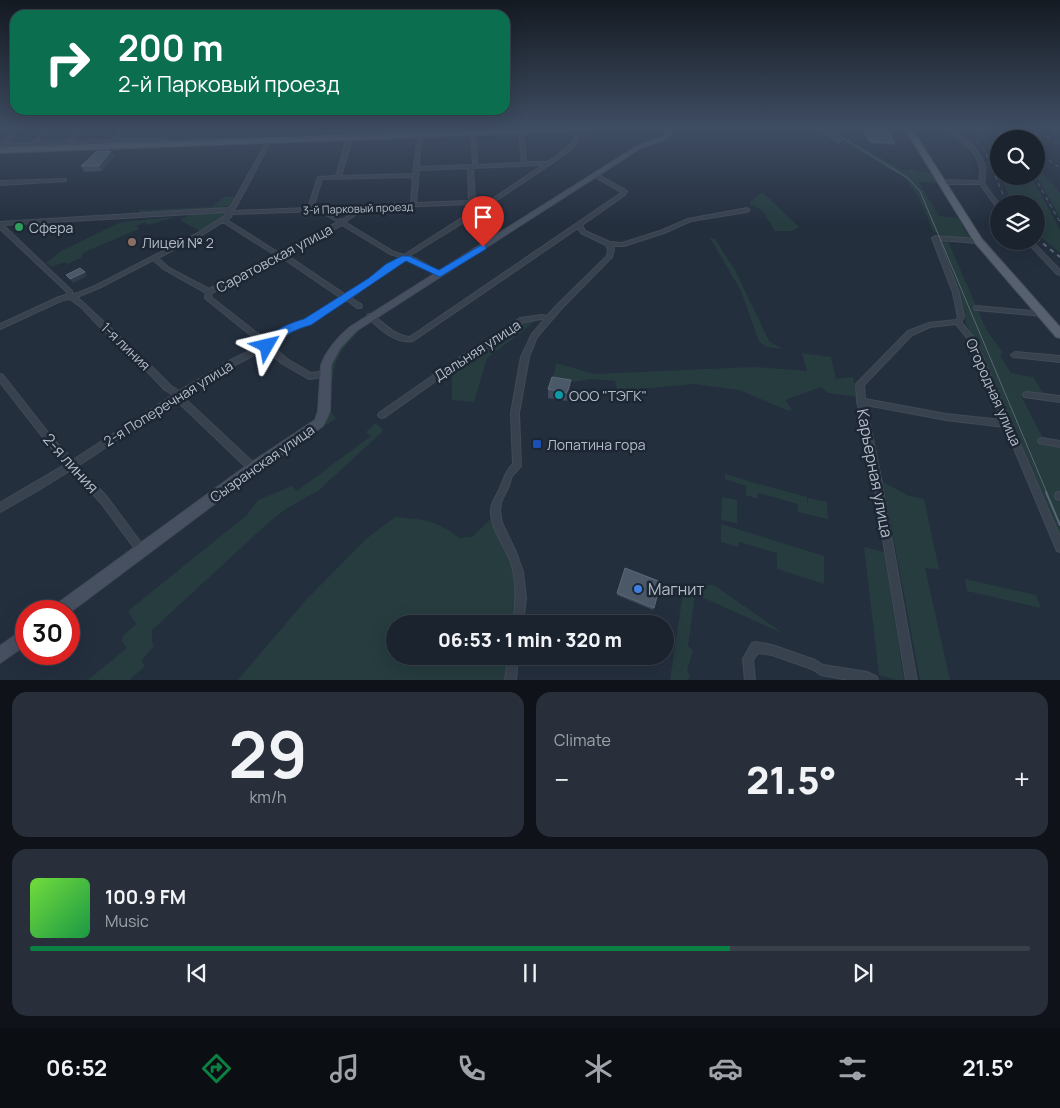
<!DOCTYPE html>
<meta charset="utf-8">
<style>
body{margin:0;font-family:Manrope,sans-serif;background:#282f3a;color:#f1f3f6;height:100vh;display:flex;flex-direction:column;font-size:19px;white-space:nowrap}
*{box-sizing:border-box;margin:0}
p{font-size:16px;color:#a0a4aa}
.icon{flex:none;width:28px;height:28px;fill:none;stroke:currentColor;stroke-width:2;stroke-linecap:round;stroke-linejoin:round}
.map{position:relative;height:680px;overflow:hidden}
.panel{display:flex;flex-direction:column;gap:12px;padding:12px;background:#0f1319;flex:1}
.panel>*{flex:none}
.guide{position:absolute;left:10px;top:10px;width:500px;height:105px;border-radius:15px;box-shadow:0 5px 20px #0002,0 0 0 1px #39404a;background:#0b6e4f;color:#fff;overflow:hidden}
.controls{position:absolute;left:990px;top:130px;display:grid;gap:10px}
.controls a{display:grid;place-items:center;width:55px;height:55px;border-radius:50%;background:#1b232e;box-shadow:0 5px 20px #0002,0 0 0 1px #39404a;font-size:25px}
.speed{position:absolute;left:15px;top:600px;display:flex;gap:10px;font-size:25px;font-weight:700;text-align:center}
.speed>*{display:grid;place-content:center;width:65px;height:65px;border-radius:50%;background:#1b232e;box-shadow:0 5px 20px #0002,0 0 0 1px #39404a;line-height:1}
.speed .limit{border:8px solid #d22;background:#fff;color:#111}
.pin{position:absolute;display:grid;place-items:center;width:42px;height:42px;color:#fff;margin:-51px -21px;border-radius:50% 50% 50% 0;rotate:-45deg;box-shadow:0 0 5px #0007}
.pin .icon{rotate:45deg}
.me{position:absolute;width:55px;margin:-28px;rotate:53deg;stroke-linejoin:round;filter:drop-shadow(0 0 4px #0008)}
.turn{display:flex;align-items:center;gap:18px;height:105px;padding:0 25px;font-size:22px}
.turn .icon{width:65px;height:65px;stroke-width:2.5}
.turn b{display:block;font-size:35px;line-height:42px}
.big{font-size:38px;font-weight:800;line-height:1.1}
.panel .widget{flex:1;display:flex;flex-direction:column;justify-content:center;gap:8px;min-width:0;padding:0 18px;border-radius:15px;background:#282f3a}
.panel .dial{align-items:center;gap:0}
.dial b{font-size:65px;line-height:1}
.song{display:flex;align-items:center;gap:15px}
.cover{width:60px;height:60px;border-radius:8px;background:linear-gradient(135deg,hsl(100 70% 55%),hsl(140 70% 35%))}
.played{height:5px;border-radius:2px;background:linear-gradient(90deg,#0b8043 70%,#39404a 70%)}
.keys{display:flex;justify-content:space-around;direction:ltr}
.heat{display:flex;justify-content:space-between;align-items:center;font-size:28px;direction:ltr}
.panel .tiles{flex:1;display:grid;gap:12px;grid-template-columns:1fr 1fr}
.widget:last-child{grid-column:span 2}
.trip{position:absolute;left:386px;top:615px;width:288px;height:50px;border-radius:25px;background:#1b232e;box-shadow:0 5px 20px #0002,0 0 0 1px #39404a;font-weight:800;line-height:50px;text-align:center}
.dock{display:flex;height:80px;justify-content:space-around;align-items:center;background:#0b0e12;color:#a0a4aa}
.dock .icon{width:35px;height:35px}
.dock .current{color:#0b8043}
.dock b{font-size:22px;color:#f1f3f6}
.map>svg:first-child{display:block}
.green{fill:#263c3f}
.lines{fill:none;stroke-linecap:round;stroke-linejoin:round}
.street-casing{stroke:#414a57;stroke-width:2}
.secondary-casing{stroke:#414a57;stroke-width:2}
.primary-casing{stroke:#414a57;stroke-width:2}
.street{fill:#38414e;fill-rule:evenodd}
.secondary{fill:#465061;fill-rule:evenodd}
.primary{fill:#56606e;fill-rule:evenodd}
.tram-far1{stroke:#5a6575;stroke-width:1}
.tram{stroke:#5a6575;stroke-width:2}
.rail-far1{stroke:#5a6575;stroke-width:1;stroke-dasharray:4 4;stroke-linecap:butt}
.rail{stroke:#5a6575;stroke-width:2;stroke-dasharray:4.5 4.5;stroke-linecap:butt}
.wall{fill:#3f4b5c}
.shaded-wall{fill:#2f3b4b}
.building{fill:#4b5868;stroke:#5c6777}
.route{fill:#1a73e8;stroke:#114b97}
.leisure-dot{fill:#2e9e5b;stroke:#1d2633;stroke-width:2}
.education-dot{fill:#8d6e63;stroke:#1d2633;stroke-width:2}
.culture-dot{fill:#0f9aa8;stroke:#1d2633;stroke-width:2}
.transit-dot{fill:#1a4fb4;stroke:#1d2633;stroke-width:2}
.shop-dot{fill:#3f7fe0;stroke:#1d2633;stroke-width:2}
.labels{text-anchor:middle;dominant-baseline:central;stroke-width:5;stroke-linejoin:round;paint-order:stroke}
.far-street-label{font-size:11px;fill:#b4bcc9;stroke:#1d2633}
.poi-label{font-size:14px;fill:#b4bcc9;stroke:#1d2633;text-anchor:start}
.street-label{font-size:14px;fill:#b4bcc9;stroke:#1d2633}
.near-street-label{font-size:16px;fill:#b4bcc9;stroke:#1d2633}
.near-poi-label{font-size:16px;fill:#b4bcc9;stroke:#1d2633;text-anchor:start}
</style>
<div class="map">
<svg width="1060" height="681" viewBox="0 0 1060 681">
<rect width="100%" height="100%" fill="#242f3e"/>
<path class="green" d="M270,129H282L280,134L349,131L345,137L167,143L172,136L177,135L269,131Z
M440,129H543L353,136V133Z
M823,129H832L903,171L915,169L916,171L930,172L937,183L919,182L939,216L958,218L969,237C959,241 942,237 933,231C925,212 919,192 904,178L844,142L845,141Z
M972,129H984L999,140V168L991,150Z
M1036,166L1060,193V218L1036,176Z
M1001,176H1031L1060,230V253L1036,233V204H1012Z
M762,192L799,227L791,231H775L763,211L749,203Z
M234,196L231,206H224L218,210L139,214V210L211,207L225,197Z
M223,212L227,213L226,216L201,232L180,220L192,214Z
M175,217L148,225L145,222L137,226L139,229L89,250L82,254L81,258L67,264L64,262L52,267L46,263L61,251L121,222Z
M710,238L715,239L735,270L769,341L782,349L767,347L759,342L741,291Z
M939,239H947L987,331L1003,353L1000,355L1011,373L1033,377L1047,399L1021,396L1043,438L1060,441V540L974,339L966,324L964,310L959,294L938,241Z
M535,320L522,332L487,358L474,402L452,400V379L455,367L524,321Z
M362,325L363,327C357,334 350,340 344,348C330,365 332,391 331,412L336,418L327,425L323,422L327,377L334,351Z
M802,353L831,357L836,379L853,377L857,397L828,393L821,387L785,400L792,410L789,411L739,390L694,384L629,390L618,393L615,381L591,379L574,382L553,379L556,363L594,374L755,367L807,371Z
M376,423L383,430L381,433L319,490L286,509L269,522L152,630V642L154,646L141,661L145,666L129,680H88L127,648L122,642L123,636L136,624L128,611L247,515L258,500L292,486L297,491L371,436L366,432Z
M725,474L758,484V488L759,484L807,497L808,507V498L827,502L828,519L798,512V504L758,493V499L746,495V486L725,479Z
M883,482L909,496L924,499L939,569L925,568L950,680H920Z
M722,497L737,500V523L721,520Z
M395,517C422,520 437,519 459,538L472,537L493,517L511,556L517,587L514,624H395V656H510L507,680L237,681L305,601L366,539Z
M721,524L824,556V584L777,569V553L739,542L738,547L721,542Z
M864,547L884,552L904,680H896L879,675Z
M965,579L1036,595L1041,608L967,591Z
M714,585L784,634L695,594L688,646L693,650L687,670L690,675L688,680H670L684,586Z"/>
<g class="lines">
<g class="street-casing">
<path id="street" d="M17,129H22L6,143H31L45,129H50L36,142L65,141L77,129H82L70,141L112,140L120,129H124L117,139L165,138L171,129H175L165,144H163L161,143L163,140L115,142L112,144H110V142L0,146V144Z
M387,129H432L430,130L354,133L341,176L413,174L416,149L420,135L422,134L424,135L420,149L419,167L473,165L471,134L473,133L475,134L477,165L522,163L519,132L521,131L523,132L526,162H547L566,149L574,140L576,129L580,130L578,140L570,151L461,224L409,256L417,259L442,273L443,274L442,275H438L413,261L405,259L392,267L351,298L361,304L362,306L361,308H357L347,300L309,324L299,327L272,344L271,345L287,359L311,373L325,371L328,372L329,374L328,376L310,379L307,378L281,363L266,349L235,365L182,396L256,465L257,468L256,471L253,472L250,471L176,400L78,466L107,497L144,547L146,550L144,553L141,554L138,553L101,503L71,470L37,491L0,512V503L66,464L48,444L0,382V374L3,375L54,440L73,460L173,395L165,390L143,367L99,326L82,308L70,299L63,300L0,329V324L59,297L66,295L67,292L0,229V222L228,208L231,206L267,141L269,140L271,141L236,207L232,211L308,208L318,177L336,176L349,131ZM543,165L488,202L475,201L473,168ZM468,168L469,201L416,203L419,170ZM413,177L411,203L313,208L322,179ZM472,204H483L404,255L394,252L345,222L365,208ZM358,209L342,220L326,210ZM319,211L338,222L279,253L227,220L231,217L232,214ZM226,212V215L198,233L95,286L78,293L72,294V291L3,225ZM223,222L275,255L209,289L169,268L158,258L202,235ZM342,225L390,254L400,257L346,295L285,254ZM281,257L341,298L305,320L295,323L269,339L257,333L211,297L212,293ZM153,260L165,270L206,293L205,298L206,299L253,337L265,343L264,344L229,361L179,391L171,386L148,363L77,297L99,288Z
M817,129H823L842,141L838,142Z
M946,129C960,129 982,153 985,167C986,172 985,177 984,183L999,204V209L997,208L980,184H940L937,182L940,180L979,181C985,154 964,144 946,129Z
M593,174H597L627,191L625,195L582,225L585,231L610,242L622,243L660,231L688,219L747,208L750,210L747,212L691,221L664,233L624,246H613L614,250L612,257L561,309L537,337L529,357L519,413L521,466L512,476L508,488L501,502L500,510L502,523L516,552L523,572L526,598L523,624H513C516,605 517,585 512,566C507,547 489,529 491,509C492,501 497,495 500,488C504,479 505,471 513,464L511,413L521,357L532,334L544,320L542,319L524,322L495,343L468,358L385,417L382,418L379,417L378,415L379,413L464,354L491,339L520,318L542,315L547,316L557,305L607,256L608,250L606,245L581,233L578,228L413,341C396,344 378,328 367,316L368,314H372C383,323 395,336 410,337L621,193V192L593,176Z
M64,179H66V181L0,185V181Z
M935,236L978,239L981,241L978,243L939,240L959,293L964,317L961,322L975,339L1060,537V552L1057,551L1005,427L946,420L866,405L881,478L917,681H906L873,478L857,401L856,384L908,331L929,323L956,320L958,317L953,293L932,238ZM956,324L969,340L1002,420L946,414L865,399L864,385L912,335L930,327Z
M1026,241H1032L1060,270V275L1057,274Z
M975,306L1043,312L1046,314L1043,316L977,310H975L974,308Z
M1015,352L1060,356V362L1013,357L1011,355Z
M1027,392L1060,396V402L1024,397L1023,395L1024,393Z
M1042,438L1060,441V447L1039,443L1038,441L1039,439Z
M1059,492H1060V500L1056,499L1055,496L1056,493Z
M756,642L772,645L815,660L823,665L867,672L877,677L878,681H854L821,675L812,669L772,655L758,653L753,660L755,681H745L743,659L752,643Z
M508,656H518L516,681H505Z"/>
</g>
<g class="secondary-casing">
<path id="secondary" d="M668,129H675L668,138L641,148L356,331L340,348L331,365L330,411L323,426L257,472L69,613V611H52L54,606L249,464L315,420L318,411L321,365C327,349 337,338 350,327L637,146L664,136Z
M26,629V645L0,663V646L21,631Z"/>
</g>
<g class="primary-casing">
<path id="primary" d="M523,129H592L589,131L0,153V149Z
M905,129H912L982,239L1060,327V338L1056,337L975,243Z"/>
</g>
<use href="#street" class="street"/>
<use href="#secondary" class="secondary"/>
<use href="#primary" class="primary"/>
<path class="tram-far1" d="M828,129L908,178L920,191L1047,493
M0,148L504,129"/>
<path class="tram" d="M1046,492L1060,525"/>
<path class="rail-far1" d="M966,129L984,149L1007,204
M992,129L1010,139
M1011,129L1028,139
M1034,129L1060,145
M1036,151L1060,168
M1034,176L1060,222"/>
<path class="rail" d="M1036,238L1060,257"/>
</g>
<path class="wall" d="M862,129H887L895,143L894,145L870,143Z
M111,151L114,156L102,171L84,172L81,166Z
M548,389H570L567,401L548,398Z
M625,568L661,582L653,610L617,595Z"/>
<path class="shaded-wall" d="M111,151L114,156L102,171L99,166Z
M85,272L87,276L73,283L70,279Z
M571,380L570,389L567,401V393Z"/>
<path class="building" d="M864,129H887L895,143L870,142Z
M97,151H111L99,166H81Z
M80,268L85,272L70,279L66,275Z
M552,377L571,380L567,393L548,389Z
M625,568L661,582L654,608L617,593Z"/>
<linearGradient id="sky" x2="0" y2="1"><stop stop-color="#141a22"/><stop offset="0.57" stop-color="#3f4d63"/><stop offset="1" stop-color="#3f4d63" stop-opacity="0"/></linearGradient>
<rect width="1060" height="225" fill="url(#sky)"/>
<path class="route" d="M483,244L486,245V249L440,277L406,261L311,325C299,328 277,337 271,349L267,350L261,346C267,332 290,323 304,319L369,278L386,264L402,256H409L439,270Z"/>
<circle class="leisure-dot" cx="19" cy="227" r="5"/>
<circle class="education-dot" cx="132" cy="242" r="5"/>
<circle class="culture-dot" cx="559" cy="395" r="5"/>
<rect class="transit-dot" x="532" y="439" width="10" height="10" rx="2.5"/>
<circle class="shop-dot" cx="638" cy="589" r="5"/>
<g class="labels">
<g class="far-street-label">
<text transform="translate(358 208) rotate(-2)">3-й Парковый проезд</text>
</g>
<g class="poi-label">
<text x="29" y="227">Сфера</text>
<text x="142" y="242">Лицей № 2</text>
<text x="569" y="395">ООО "ТЭГК"</text>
<text x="547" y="444">Лопатина гора</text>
</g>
<g class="street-label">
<text transform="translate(274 258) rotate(-28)">Саратовская улица</text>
<text transform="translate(126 346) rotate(44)">1-я линия</text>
<text transform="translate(477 350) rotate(-33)">Дальняя улица</text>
<text transform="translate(994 392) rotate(66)">Огородная улица</text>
<text transform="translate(168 403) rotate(-32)">2-я Поперечная улица</text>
<text transform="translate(262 463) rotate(-35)">Сызранская улица</text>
</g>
<g class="near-street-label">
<text transform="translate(71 463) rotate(48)">2-я линия</text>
<text transform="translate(875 473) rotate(79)">Карьерная улица</text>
</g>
<g class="near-poi-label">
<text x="648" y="589">Магнит</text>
</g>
</g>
</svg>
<div class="controls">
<a><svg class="icon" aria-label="search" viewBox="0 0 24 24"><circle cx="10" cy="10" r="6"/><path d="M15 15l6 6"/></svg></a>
<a><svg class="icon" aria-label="layers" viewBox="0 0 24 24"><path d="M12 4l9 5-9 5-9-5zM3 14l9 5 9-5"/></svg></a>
</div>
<div class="speed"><div class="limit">30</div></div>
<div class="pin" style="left:483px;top:247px;background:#d93025"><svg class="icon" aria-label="arrive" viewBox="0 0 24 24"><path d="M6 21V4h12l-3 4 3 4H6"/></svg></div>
<svg class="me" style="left:267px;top:346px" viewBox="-20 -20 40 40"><path d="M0-17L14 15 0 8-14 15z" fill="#1a73e8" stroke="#fff" stroke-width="4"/></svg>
<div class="trip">06:53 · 1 min · 320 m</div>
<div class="guide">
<div class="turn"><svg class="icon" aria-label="right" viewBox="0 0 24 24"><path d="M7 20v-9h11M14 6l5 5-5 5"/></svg><div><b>200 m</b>2-й Парковый проезд</div></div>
</div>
</div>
<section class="panel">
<div class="tiles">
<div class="widget dial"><b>29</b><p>km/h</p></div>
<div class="widget"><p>Climate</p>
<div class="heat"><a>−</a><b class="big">21.5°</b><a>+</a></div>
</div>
<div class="widget">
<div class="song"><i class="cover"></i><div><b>100.9 FM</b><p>Music</p></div></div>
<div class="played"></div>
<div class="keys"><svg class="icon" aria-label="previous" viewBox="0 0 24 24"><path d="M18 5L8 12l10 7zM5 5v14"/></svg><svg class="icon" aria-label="pause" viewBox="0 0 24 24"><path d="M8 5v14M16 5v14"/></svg><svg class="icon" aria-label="next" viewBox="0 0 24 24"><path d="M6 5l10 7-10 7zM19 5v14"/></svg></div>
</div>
</div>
</section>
<nav class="dock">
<b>06:52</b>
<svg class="icon current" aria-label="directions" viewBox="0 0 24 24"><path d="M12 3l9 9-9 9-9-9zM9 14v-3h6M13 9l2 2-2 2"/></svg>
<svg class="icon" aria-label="music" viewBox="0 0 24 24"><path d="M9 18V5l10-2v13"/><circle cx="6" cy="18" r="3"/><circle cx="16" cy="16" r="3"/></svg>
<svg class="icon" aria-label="phone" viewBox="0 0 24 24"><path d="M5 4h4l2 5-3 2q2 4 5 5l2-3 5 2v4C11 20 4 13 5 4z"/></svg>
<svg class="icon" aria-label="climate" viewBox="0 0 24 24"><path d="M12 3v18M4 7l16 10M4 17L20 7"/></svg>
<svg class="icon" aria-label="car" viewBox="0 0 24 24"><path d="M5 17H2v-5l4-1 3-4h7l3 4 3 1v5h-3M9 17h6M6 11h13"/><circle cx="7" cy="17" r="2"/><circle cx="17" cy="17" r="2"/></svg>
<svg class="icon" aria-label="filters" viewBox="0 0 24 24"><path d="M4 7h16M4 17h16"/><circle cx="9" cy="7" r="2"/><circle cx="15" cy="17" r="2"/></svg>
<b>21.5°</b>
</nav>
